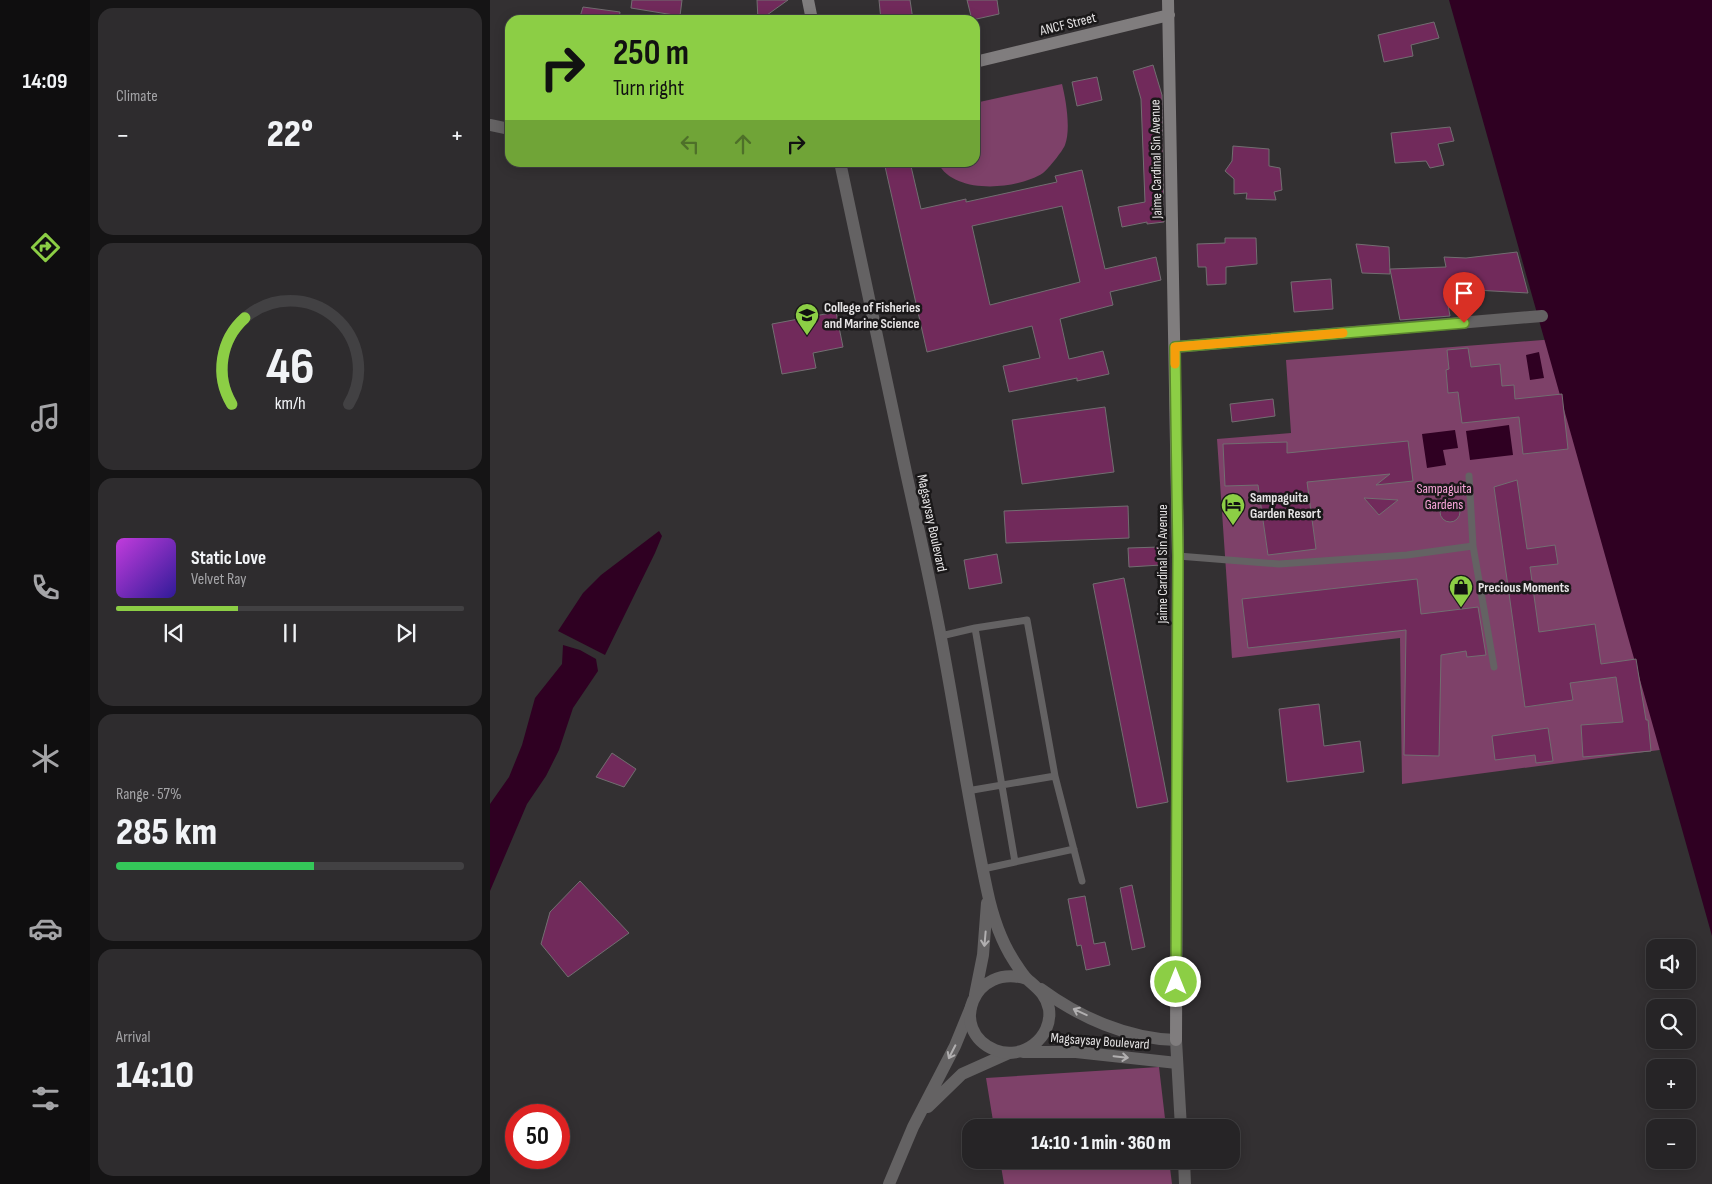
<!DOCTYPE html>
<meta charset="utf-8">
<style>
body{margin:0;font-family:"Sofia Sans Condensed",sans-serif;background:#2e2c2e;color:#f1f3f6;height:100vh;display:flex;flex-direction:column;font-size:19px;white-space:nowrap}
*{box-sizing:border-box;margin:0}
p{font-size:16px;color:#a4a4a7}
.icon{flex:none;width:28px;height:28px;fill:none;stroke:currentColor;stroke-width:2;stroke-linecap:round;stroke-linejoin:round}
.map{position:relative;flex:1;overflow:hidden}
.details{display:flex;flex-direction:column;gap:8px;padding:8px;background:#151415;width:400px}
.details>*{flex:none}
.hud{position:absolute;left:15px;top:15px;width:475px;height:152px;border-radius:15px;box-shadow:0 2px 12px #0003,0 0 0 1px #424143;background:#8cce45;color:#111;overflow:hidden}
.fabs{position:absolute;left:1156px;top:939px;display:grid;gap:10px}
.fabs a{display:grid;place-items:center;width:50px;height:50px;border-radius:10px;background:#262426;box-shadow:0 2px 12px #0003,0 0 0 1px #424143;font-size:25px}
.speed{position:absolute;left:15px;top:1104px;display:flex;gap:10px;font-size:25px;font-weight:700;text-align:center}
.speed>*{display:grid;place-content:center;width:65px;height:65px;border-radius:50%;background:#262426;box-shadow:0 2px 12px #0003,0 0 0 1px #424143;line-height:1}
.speed .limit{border:8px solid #d22;background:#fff;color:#111}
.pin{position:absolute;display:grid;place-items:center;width:42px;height:42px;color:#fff;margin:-51px -21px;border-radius:50% 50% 50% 0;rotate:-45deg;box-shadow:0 0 5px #0007}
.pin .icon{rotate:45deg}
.me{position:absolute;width:55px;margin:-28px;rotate:0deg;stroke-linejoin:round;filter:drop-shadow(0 0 4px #0008)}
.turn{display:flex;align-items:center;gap:18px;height:105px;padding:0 25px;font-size:22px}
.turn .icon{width:65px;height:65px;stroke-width:2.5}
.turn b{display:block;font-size:35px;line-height:42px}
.lanes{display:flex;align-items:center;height:48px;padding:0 25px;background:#0003;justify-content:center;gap:25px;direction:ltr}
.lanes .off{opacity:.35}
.big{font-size:38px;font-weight:800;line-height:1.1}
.details .tile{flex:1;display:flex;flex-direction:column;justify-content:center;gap:8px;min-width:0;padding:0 18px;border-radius:15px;background:#2e2c2e}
.details .dial{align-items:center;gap:0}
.dial svg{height:130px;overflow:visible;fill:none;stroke:#424143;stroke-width:7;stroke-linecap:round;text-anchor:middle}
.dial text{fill:#f1f3f6;stroke:none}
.song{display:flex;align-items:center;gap:15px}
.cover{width:60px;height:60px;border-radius:8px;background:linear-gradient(135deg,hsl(290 70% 55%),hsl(250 70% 35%))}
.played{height:5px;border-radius:2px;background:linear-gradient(90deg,#8cce45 35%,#424143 35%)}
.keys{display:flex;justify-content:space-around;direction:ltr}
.heat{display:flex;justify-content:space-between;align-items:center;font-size:28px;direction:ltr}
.charge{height:8px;border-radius:4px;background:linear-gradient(90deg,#34c759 57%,#424143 0)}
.trip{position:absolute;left:472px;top:1119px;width:278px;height:50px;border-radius:15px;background:#262426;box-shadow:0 2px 12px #0003,0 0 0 1px #424143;font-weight:800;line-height:50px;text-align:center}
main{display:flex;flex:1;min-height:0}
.tab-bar{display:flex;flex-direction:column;width:90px;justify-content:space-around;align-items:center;background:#0f0e0f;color:#a4a4a7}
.tab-bar .icon{width:35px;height:35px}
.tab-bar .on{color:#8cce45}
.tab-bar b{font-size:22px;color:#f1f3f6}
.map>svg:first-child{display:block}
.green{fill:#7e4169}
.water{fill:#2f0022}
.building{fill:#712a5b;stroke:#726e71;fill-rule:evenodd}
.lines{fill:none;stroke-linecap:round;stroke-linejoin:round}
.service{stroke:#646263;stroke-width:7}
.minor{stroke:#646263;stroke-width:12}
.tertiary{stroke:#646263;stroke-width:12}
.secondary{stroke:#807d7e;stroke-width:12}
.oneway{stroke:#b1afb0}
.route-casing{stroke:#5b862d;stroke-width:12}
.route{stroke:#8cce45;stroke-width:9}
.slow{stroke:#f59e0b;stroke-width:9}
.labels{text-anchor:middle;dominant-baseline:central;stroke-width:5;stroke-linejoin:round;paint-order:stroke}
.street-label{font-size:14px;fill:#e5e3e4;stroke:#1a1819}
.poi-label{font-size:14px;font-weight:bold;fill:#e5e3e4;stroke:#1a1819;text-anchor:start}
.park-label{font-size:14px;fill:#fba7dc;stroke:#1a1819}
</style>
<main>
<nav class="tab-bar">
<b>14:09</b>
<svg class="icon on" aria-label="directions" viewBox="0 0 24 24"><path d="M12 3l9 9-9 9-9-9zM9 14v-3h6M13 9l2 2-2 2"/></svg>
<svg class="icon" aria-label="music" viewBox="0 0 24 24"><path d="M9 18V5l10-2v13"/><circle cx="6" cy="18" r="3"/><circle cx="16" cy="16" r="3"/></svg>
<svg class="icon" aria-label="phone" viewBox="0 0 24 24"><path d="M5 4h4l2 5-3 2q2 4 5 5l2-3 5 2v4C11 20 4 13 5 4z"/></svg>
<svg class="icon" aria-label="climate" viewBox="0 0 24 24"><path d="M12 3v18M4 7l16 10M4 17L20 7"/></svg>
<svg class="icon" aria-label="car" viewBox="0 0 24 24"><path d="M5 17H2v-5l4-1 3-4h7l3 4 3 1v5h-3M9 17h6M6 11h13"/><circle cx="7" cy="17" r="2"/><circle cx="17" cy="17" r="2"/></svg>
<svg class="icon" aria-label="filters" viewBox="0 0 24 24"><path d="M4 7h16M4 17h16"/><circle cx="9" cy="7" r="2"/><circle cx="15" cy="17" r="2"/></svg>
</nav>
<section class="details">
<div class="tile"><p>Climate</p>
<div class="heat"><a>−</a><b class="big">22°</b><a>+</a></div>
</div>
<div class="tile dial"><svg viewBox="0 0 100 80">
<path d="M14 69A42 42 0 1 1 86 69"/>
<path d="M14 69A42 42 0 0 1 22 16" stroke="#8cce45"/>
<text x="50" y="56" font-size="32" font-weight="700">46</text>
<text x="50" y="72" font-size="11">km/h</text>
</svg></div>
<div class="tile">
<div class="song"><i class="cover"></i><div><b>Static Love</b><p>Velvet Ray</p></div></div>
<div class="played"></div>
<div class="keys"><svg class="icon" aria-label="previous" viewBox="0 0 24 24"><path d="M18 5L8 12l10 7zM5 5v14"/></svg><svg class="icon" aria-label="pause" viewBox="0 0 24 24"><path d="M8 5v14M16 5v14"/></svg><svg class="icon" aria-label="next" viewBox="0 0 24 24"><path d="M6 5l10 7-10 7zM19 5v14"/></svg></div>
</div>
<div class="tile"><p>Range · 57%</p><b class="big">285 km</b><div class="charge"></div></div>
<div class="tile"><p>Arrival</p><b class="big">14:10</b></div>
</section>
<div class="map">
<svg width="1222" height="1184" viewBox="0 0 1222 1184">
<rect width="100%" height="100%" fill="#333032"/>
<path class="green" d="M572,84C576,100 581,129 575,145C572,152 559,168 553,173C527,190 464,195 448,163L485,162V103Z
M1065,339L1177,749L912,784L910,638L742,658L727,439L801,433L796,360Z
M669,1067L676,1127H504L496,1078Z
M510,1160H679L682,1184H514Z"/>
<path class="water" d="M959,0H1222V936Z
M1049,352L1054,378L1040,380L1036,355Z
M1019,425L1023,455L980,460L976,431Z
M965,430L968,448L953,450L956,465L937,468L932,434Z
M169,531L172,536L165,553L115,655L68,631L93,593L111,575Z
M73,645L90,650L106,659L108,671L83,708L69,750L56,776L37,804L0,891V804L19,777L32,745L45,698L72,664Z"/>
<path class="building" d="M142,0H192L190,16L141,8Z
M267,0H298L270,20H268Z
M389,0H420L423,20H391Z
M477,0H507L509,14L482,20Z
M93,7L130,12L129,20H89Z
M944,22L949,38L921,45L923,56L894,62L888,35Z
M663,65L672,95L674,222L657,224V222L632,227L628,207L655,202L651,99L643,71Z
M607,77L612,100L587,106L582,82Z
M960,127L964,141L948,144L954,165L940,168L936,161L905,163L901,133Z
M743,146L779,149V166L790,168L792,190L784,192L786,200L756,199L757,193L744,194V179L735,171L742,161Z
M394,162H420L431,209L476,199V202L567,182L565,176L592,170L615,269L666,257L671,280L620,292L623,305L570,319L579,359L613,351L619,374L587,381V378L519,392L513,366L550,358L542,326L437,352ZM572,206L590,282L500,305L482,226Z
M735,238H766L767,264L736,267V284L717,285L716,267H708L707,244L735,243Z
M866,244L899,247L900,274L872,273Z
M1027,252L1038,293L985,290L956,294L960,316L910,320L900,269L956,267L954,257L976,258Z
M841,279L843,309L804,312L801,282Z
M346,312L353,347L323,353L326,368L292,374L282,324Z
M978,348L981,367L1010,364L1012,386L1024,385L1025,399L1072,394L1078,449L1033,454L1029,417L972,423L968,392L958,393L956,370L959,369L957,350Z
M783,399L785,416L742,422L740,404Z
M615,407L624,472L532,484L522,420Z
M918,441L923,481L886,485L900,474L817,482L826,549L778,555L768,485L735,486L733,444L797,442V453Z
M1027,480L1037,549L1065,545L1068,564L1040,567L1049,632L1105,624L1111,664L1146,659L1156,720H1158L1161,751L1093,757L1091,725L1133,722L1126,677L1080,683L1083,700L1035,707L1004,487Z
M874,498L908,500L889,515Z
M950 512a10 10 0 1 1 20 0a10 10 0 1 1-20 0Z
M638,506L639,538L516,543L514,511Z
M670,547L671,565L639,567L638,548Z
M507,554L512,583L479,589L474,560Z
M634,578L678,802L647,808L603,584Z
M927,579L931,614L988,607L996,655L977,657L976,651L951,655L949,756L914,755L916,630L758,648L752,599Z
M829,704L834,746L870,741L874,772L797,782L789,709Z
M1058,728L1063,761L1046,763L1045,755L1005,760L1002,736Z
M122,753L146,769L134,787L106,777Z
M90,881L139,933L78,977L51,944L60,912Z
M642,885L655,947L642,950L630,888Z
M595,896L604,944L615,942L620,965L596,970L591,945L587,946L578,899Z"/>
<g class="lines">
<path class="service" d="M983,546L1004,667
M688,556L789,564L917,555L983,546L979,476
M485,628L525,862
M451,636L485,628L537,620L565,776L592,881
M477,791L565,776
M493,869L584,849"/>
<path class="minor" d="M0,125L20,129
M685,347L1052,316
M438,1107L472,1074L519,1053
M399,1184L423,1127L465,1046L481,1007"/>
<path class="tertiary" d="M350,162C372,267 395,372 417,477C429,531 441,584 451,638C467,722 479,806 497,890C502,914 511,941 524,961C528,967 532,974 537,979C547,988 556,994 559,1009C563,1038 532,1061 505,1050C457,1030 484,962 537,979
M551,989C589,1017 638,1039 686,1040L691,1128
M485,995L493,955L497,903
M533,1052H586L687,1063
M694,1160L695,1184"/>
<path class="secondary" d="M318,0L322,20
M678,0L688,556L686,1040
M485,62L679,15"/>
</g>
<defs><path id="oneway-shaft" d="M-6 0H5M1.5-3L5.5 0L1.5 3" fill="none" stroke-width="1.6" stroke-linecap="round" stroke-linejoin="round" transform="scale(1.25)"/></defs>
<g class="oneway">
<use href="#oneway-shaft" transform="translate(495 939) rotate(95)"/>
<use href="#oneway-shaft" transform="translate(590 1012) rotate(-155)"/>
<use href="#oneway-shaft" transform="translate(462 1052) rotate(117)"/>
<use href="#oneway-shaft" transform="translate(631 1057) rotate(6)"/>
</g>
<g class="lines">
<g class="route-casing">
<path id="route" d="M686,982L688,556L685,347L974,323"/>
</g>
<use href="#route" class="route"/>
<path class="slow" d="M685,364V347L853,333"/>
</g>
<defs>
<g id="university-pin" transform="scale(1.25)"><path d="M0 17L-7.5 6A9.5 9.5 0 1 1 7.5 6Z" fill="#8cce45" stroke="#1a1819"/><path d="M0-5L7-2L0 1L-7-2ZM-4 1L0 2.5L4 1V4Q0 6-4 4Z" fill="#111"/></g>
<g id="hotel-pin" transform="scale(1.25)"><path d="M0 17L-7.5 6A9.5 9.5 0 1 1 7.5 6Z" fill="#8cce45" stroke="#1a1819"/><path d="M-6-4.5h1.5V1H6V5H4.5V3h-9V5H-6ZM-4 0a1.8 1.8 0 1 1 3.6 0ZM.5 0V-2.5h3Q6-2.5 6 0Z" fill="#111"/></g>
<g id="shop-pin" transform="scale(1.25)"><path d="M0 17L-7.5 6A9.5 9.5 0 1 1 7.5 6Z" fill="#8cce45" stroke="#1a1819"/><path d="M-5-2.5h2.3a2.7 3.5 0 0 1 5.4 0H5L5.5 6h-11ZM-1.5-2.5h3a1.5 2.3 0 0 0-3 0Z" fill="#111"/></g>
</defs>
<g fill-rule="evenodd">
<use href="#university-pin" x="317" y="315"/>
<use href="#hotel-pin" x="743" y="505"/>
<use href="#shop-pin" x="971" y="587"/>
</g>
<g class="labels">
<g class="street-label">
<text transform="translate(578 24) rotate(-14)">ANCF Street</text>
<text transform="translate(666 159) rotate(-91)">Jaime Cardinal Sin Avenue</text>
<text transform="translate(442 523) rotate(78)">Magsaysay Boulevard</text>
<text transform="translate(672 564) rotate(-90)">Jaime Cardinal Sin Avenue</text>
<text transform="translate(610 1041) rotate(4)">Magsaysay Boulevard</text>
</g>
<g class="poi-label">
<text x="334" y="307">College of Fisheries<tspan x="334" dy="16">and Marine Science</tspan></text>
<text x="760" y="497">Sampaguita<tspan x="760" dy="16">Garden Resort</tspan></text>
<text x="988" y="587">Precious Moments</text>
</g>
<g class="park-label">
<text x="954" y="488">Sampaguita<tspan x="954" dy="16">Gardens</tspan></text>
</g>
</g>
</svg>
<div class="fabs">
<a><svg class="icon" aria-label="sound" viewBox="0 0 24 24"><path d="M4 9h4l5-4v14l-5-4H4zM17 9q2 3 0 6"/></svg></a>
<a><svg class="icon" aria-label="search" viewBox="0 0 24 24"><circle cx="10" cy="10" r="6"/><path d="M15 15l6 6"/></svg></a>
<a>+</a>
<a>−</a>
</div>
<div class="speed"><div class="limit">50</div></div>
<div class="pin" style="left:974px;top:323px;background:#d93025"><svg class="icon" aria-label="arrive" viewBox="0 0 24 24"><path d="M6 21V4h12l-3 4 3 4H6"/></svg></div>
<svg class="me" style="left:686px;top:982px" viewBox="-20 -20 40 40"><circle r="17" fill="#8cce45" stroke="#fff" stroke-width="3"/><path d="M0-11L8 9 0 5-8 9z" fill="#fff"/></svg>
<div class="trip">14:10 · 1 min · 360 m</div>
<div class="hud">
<div class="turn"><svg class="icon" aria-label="right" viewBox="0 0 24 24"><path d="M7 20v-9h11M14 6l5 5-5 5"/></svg><div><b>250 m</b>Turn right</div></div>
<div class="lanes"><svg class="icon off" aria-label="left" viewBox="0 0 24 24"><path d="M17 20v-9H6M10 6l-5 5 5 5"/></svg><svg class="icon off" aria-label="ahead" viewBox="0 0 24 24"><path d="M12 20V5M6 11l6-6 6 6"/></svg><svg class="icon" aria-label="right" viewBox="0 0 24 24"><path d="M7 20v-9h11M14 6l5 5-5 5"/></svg></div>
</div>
</div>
</main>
